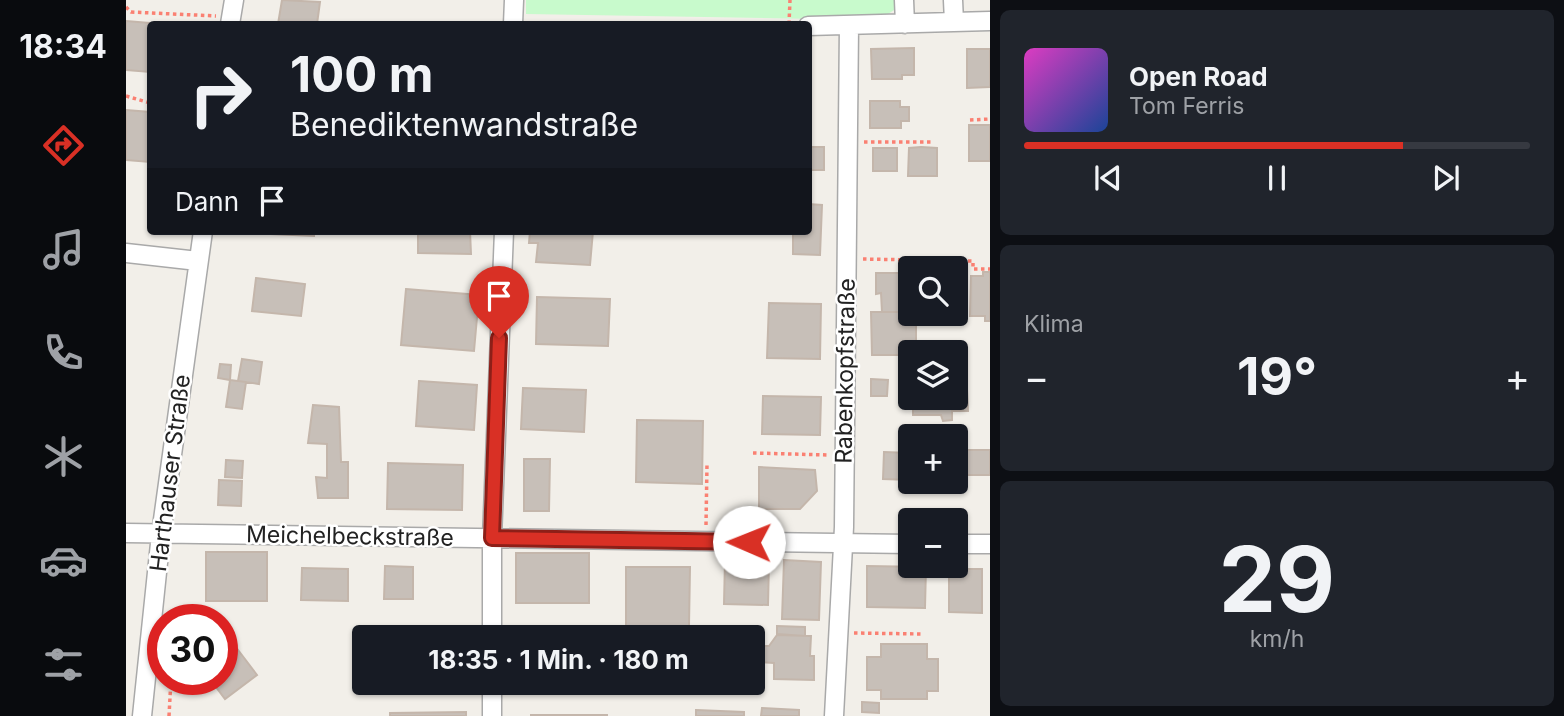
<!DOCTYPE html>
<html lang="de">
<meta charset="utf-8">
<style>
body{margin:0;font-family:Inter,sans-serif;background:#20242c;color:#f1f3f6;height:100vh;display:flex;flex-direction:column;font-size:26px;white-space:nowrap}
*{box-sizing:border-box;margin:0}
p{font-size:23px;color:#9ea1a6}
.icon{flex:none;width:38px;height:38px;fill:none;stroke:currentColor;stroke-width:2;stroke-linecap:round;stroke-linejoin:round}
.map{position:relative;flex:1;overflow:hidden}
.side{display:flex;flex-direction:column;gap:10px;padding:10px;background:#0d0f14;width:574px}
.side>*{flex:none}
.hud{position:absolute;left:21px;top:21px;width:665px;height:214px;border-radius:7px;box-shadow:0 2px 5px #0004;background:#171b24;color:#f1f3f6;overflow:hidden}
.tools{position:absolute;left:772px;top:256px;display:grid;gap:14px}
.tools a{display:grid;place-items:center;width:70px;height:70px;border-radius:7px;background:#171b24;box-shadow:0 2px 5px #0004;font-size:35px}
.speed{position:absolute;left:21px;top:604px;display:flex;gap:14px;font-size:35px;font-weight:700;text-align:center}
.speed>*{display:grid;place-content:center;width:91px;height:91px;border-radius:50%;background:#171b24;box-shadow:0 2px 5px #0004;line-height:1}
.speed .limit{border:10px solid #d22;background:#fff;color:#111}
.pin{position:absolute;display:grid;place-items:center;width:60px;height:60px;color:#fff;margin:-72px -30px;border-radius:50% 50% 50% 0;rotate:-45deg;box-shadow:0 0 7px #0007}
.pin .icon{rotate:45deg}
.me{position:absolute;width:77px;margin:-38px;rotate:271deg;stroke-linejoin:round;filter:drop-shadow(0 0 5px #0008)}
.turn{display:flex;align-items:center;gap:24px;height:147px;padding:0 28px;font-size:32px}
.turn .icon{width:91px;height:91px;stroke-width:2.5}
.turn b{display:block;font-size:49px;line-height:60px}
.then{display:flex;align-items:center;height:66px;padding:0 28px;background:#0003;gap:14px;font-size:26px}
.big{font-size:52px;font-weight:700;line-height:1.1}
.side .card{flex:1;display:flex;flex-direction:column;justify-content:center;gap:10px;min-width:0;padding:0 24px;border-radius:10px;background:#20242c}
.side .dial{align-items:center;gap:0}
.dial b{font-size:91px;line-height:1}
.song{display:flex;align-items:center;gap:21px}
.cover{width:84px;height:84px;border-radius:10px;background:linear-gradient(135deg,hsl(310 70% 55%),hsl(220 70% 35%))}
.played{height:7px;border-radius:4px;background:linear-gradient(90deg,#d93025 75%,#363941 75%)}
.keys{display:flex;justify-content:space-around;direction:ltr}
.heat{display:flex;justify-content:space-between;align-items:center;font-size:38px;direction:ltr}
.trip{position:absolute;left:226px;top:625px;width:413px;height:70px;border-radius:7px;background:#171b24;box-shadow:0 2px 5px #0004;font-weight:700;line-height:70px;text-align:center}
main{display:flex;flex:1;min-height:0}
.tabs{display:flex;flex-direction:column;width:126px;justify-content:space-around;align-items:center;background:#090b0e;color:#9ea1a6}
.tabs .icon{width:49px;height:49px}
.tabs .active{color:#d93025}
.tabs b{font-size:32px;color:#f1f3f6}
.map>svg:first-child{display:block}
.park{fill:#c8facc}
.building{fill:#c7bfb8;stroke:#c4b6ab;stroke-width:2}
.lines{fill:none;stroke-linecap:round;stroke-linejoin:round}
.minor-casing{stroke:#a9a9a9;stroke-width:21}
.path{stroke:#fa8072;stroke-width:3.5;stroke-dasharray:3.5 3.5;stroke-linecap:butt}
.minor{stroke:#fff;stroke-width:18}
.route-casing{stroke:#8d1f18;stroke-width:18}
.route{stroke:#d93025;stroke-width:12}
.labels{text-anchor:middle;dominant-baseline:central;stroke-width:5;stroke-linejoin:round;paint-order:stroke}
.street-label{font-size:23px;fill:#222;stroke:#fff}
</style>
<main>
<nav class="tabs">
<b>18:34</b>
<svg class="icon active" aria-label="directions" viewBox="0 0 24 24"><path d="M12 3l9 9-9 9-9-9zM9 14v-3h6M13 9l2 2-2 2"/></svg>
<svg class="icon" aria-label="music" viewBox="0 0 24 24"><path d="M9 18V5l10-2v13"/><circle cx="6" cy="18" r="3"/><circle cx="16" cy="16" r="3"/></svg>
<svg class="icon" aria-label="phone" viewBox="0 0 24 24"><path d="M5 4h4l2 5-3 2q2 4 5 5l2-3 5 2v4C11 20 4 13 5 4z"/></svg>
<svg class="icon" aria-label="climate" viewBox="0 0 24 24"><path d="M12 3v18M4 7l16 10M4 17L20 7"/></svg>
<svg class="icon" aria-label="car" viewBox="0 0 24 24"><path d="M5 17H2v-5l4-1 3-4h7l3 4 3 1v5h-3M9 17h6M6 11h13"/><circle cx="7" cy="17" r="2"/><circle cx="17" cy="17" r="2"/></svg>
<svg class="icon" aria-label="filters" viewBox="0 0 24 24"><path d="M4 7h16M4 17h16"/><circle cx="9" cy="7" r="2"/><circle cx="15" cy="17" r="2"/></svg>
</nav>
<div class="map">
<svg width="864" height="716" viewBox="0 0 864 716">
<rect width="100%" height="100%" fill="#f2efe9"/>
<path class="park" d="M400,0H768V10L753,20L400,14Z"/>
<path class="building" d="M156,0L194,2L191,24H152Z
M0,21L36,24H24V72L0,70Z
M788,48V75H776V79H746L745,49Z
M841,49H864V87L841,88Z
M744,101H774V107H783V121H775V128H744Z
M0,110L24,112V162L0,160Z
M843,125H864V161H843Z
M682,147H698V170H682Z
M795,147L811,148V176H782L783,148Z
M747,148H771V171H747Z
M682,204L696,205L694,255L667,254V231H682Z
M123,231H188V236L123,233Z
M292,231H344L345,254L292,253Z
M404,231H467L464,265L410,262L412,243H403Z
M857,272H864V321H859V316H844L845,276H857Z
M750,273H784V312H756L755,293L750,294Z
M130,278L179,284L175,316L126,311Z
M280,289L353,295L348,351L275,345Z
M411,297L484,299L482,346L410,344Z
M643,303L695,304L694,359L641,358Z
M745,312H784V313H790V352H784V355H746Z
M116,359L136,362L133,384L112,381Z
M94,364L105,365L104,380L92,378Z
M745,379L762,380L761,396H745Z
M104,380L120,382L116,409L100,407Z
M293,381L351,385L348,430L290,426Z
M397,388L460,390L458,432L395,429Z
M841,389L842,411H826V420L817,421L815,415H787V397H830V390Z
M637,396L695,397L694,435L636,434Z
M187,405L213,407L215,462H222V498H192L190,477L201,478V444L182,443Z
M511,420L577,421L576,484L510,482Z
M830,450H864V475H838L839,483H823V481H830Z
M758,452L784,453V480L757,479Z
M398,459H424L423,511H398Z
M100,460L117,461L116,478L99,477Z
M262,463L337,465L336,510L261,509Z
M633,467L689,470L691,491L674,509H633Z
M93,480L116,481L115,506L92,505Z
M80,552H141V601H80Z
M390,553H463V603H390Z
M599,560L643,561L642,605L598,604Z
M658,560L695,562L693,620L656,619Z
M259,566L287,567V599H258Z
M741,566L800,567L799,608L741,607Z
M500,567H564L563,626L500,627Z
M176,568L222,569V601L175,600Z
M823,569H856V613L823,612Z
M651,626L679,627V636L651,634Z
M287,634H324V637H287Z
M651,635L685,636L684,656H688V680L648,679V663L631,662L632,646H643Z
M106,642L131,675L99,699L84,679H96V650Z
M755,644H801V659H812V691H801V699H755V690H741V657H755Z
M736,702L753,703V713L736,712Z
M636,708L673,710V716H635Z
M570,710L618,712V716H570Z
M340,712V716H264V713Z
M405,715H481V716H405Z"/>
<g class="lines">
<g class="minor-casing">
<path id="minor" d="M778,0L779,24
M827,0L828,22
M104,24L108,0
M387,24L388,0
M682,26L864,21
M0,253L72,261
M0,533L784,544
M830,544H864
M366,637V538L378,231
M366,682V716
M16,716L35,534L77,231
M708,716L718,527L723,25"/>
</g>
<path class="path" d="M0,7L5,12L90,16
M663,24L664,0
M0,96L24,103
M844,120L864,119
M738,142H807
M737,259L847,261V269H864
M627,453L703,455
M580,525L581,464
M728,633L796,634
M43,716L45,679"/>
<use href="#minor" class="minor"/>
</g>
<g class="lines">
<g class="route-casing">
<path id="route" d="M373,338L366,538L623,542"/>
</g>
<use href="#route" class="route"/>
</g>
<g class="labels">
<g class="street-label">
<text transform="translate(719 371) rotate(-89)">Rabenkopfstraße</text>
<text transform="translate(44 473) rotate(-83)">Harthauser Straße</text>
<text transform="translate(224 536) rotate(1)">Meichelbeckstraße</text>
</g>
</g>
</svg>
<div class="tools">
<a><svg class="icon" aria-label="search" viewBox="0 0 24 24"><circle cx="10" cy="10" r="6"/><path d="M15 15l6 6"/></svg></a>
<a><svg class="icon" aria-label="layers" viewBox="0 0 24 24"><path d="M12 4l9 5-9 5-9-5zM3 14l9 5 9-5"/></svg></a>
<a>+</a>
<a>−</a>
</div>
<div class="speed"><div class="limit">30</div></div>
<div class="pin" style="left:373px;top:338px;background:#d93025"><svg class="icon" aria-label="arrive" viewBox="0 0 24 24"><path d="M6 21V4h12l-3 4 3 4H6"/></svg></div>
<svg class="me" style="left:623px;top:542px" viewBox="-20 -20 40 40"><circle r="19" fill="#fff"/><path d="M0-13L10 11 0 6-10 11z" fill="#d93025"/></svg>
<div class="trip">18:35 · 1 Min. · 180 m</div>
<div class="hud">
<div class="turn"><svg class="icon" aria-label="right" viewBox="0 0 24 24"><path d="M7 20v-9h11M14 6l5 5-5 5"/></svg><div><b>100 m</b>Benediktenwandstraße</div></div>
<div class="then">Dann<svg class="icon" aria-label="arrive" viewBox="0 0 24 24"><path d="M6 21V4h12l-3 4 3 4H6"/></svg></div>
</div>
</div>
<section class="side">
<div class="card">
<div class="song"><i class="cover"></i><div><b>Open Road</b><p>Tom Ferris</p></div></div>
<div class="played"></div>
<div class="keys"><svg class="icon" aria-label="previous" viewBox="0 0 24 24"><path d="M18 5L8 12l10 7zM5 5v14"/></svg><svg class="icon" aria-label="pause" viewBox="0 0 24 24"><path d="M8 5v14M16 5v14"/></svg><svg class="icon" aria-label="next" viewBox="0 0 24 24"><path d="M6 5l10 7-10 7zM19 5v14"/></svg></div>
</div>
<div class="card"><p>Klima</p>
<div class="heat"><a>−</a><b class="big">19°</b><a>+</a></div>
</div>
<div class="card dial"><b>29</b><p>km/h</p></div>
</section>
</main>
